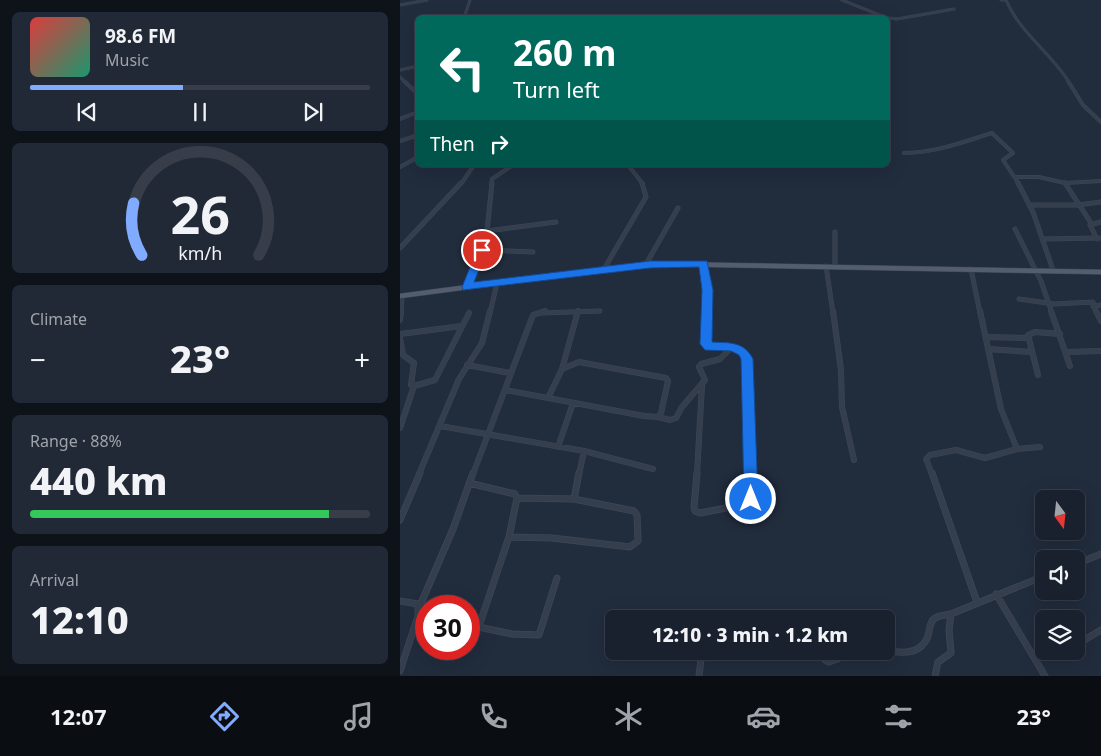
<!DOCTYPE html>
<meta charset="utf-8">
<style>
body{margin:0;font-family:"Noto Sans",sans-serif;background:#222936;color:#f1f3f6;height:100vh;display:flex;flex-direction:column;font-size:19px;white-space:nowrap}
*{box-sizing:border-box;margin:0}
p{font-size:16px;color:#9fa3aa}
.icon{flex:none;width:28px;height:28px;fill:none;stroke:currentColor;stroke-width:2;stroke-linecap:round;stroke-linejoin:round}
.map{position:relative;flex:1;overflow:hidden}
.details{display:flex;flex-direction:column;gap:12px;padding:12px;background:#0e1219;width:400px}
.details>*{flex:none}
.guide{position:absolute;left:15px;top:15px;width:475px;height:152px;border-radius:8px;box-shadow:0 5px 20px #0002,0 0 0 1px #373e4a;background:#00695c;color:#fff;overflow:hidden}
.needle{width:32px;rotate:165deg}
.buttons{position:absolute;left:635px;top:490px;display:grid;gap:10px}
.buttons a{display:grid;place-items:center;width:50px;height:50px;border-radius:8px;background:#19212e;box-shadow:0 5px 20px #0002,0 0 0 1px #373e4a;font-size:25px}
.speed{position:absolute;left:15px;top:595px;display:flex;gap:10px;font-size:25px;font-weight:700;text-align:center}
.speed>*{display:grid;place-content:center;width:65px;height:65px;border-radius:50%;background:#19212e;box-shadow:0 5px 20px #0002,0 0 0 1px #373e4a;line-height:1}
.speed .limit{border:8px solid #d22;background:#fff;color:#111}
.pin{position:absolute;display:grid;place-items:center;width:42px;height:42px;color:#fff;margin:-21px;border:2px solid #fff;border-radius:50%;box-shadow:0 1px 5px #0007}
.me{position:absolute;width:55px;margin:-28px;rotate:0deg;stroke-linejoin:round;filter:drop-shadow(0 0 4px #0008)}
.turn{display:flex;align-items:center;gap:18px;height:105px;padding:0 15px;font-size:22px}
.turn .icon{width:65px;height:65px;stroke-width:2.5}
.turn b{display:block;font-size:35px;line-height:42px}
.then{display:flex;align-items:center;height:48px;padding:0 15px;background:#0003;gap:10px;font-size:19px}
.big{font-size:38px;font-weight:800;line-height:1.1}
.details .widget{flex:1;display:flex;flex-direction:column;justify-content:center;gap:8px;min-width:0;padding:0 18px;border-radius:8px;background:#222936}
.details .dial{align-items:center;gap:0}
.dial svg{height:130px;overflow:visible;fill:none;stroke:#373e4a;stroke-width:7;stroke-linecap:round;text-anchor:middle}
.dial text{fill:#f1f3f6;stroke:none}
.song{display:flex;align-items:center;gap:15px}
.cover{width:60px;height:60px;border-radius:8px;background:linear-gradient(135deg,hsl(0 70% 55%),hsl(160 70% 35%))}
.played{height:5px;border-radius:2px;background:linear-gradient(90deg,#80abfe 45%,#373e4a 45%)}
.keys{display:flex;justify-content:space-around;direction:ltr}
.heat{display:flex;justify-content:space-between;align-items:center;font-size:28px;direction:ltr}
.charge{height:8px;border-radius:4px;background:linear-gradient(90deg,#34c759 88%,#373e4a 0)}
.trip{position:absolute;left:205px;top:610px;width:290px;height:50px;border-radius:8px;background:#19212e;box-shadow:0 5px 20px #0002,0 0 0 1px #373e4a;font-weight:800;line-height:50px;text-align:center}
.menu{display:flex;height:80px;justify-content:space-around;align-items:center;background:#0a0d12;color:#9fa3aa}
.menu .icon{width:35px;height:35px}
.menu .on{color:#80abfe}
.menu b{font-size:22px;color:#f1f3f6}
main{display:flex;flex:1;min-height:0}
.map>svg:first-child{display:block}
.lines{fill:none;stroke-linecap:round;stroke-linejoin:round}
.minor-far4-casing{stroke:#3e4755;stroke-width:3}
.minor-far3-casing{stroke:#3e4755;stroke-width:4}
.minor-far2-casing{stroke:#3e4755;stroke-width:5}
.minor-far1-casing{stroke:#3e4755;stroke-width:6}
.minor-casing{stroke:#3e4755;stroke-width:7}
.major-casing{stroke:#3e4755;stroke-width:5.5}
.minor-far4{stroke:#353e4d;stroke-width:2.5}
.minor-far3{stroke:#353e4d;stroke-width:3}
.minor-far2{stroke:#353e4d;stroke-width:4}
.minor-far1{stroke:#353e4d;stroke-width:5}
.minor{stroke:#353e4d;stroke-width:5.5}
.major{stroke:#535d6d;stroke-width:4.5}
.route{fill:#1a73e8;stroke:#114b97}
</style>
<main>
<section class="details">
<div class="widget">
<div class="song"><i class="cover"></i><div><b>98.6 FM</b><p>Music</p></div></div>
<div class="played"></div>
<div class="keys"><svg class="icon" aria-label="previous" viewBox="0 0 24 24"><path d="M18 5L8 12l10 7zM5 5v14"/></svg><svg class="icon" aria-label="pause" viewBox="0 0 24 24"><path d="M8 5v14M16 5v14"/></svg><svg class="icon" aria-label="next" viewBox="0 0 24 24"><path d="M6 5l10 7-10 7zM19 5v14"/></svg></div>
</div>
<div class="widget dial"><svg viewBox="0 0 100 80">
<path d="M14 69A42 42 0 1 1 86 69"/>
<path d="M14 69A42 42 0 0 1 9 37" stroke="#80abfe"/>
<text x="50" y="56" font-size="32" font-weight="700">26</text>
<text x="50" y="72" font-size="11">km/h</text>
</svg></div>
<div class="widget"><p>Climate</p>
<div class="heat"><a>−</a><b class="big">23°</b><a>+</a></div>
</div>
<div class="widget"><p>Range · 88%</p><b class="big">440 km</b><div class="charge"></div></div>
<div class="widget"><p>Arrival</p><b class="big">12:10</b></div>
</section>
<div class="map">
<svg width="701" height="676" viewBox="0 0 701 676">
<rect width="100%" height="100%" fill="#212c3d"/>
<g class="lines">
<g class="minor-far4-casing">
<path id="minor-far4" d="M442,0L487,18
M601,0H606C620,33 650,52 669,82
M0,5L27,0
M64,18L70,0
M488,18L497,19L554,9
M0,70L18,66
M0,77L5,82"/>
</g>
<g class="minor-far3-casing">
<path id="minor-far3" d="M4,81L18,94
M668,81L683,105L701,122
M0,119L18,112
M0,141L18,135
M504,153C535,153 563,142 592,133L613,153L603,160L619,184
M228,165L243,184
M0,167L18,157
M617,177H639L665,183L701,181
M61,184L74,165
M91,184L92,179L113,165"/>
</g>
<g class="minor-far2-casing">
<path id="minor-far2" d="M618,183L633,212L653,270
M665,183L691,223
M629,205H678L701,202
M615,229L641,281L652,313
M87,231L156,222
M435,232V266
M643,239L701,238
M697,239L690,225L701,222
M0,248L61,183
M82,250L133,252
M304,264L308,290L307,313
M245,266L278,208
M426,266L433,313
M204,269L246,197L242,183
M571,269L580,313
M67,287L87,231L92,183
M619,299L654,304L693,302V306L701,305
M693,306L697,313
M1,313L2,296
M90,313L97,283
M141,313L200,311"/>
</g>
<g class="minor-far1-casing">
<path id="minor-far1" d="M307,311L306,344L309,347L326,345L344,352L347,359L350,474
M433,311L441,370L442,407L454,460
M580,311L601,409L617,449
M651,311L670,366
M696,311L701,321
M0,320L1,311
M0,334L62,326
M586,337L628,338
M0,338L3,355L14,363L11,385L14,386L0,428
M588,349L632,352
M666,352L701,351
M67,365L110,373
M162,369L178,311
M638,375L628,335L635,332L660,334
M14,386L35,380L69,313
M105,390L244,416L258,417L261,413L268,381L266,378L179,362L162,369L148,398
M258,417L270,420L276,418L282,407L305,380L299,367L301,364L320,359L332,347
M40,426L184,451L253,469
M158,447L173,403
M19,474L59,379L82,343L90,311
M73,474L133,315L145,311
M179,474L184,451
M297,474L302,385
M532,474L526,459L530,455L556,450L585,458L617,449L640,447"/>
</g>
<g class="minor-casing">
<path id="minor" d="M297,473L294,507L295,511L300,513L347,504L351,499L350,473
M532,473L577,602
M69,483L115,494L117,498L109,537L79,626
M174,499L179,473
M0,520L20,473
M109,537L152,538L230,547L238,541L237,515L234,511L174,499L117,498
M676,564L701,554
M596,594L645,676
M0,601L18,604V616L21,622L26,624
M19,608L53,529L73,473
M69,625L112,634L139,635L157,578
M676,645L701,630
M486,650C502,654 521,655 528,636C530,630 529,622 535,618C540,615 546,615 551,614L644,576
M421,651L425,660L429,662L458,651
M636,659L662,651
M0,671L18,616
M299,676L302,651
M535,676L538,662L551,653L549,630L551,614"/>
</g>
<g class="major-casing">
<path id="major" d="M0,296L204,269L264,264L701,272"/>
</g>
<use href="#minor-far4" class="minor-far4"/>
<use href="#minor-far3" class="minor-far3"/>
<use href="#minor-far2" class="minor-far2"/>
<use href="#minor-far1" class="minor-far1"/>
<use href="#minor" class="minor"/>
<use href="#major" class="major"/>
</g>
<path class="route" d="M82,247L87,250L74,282L250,261H307L313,290L312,342C329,343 344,341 353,359L358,499L356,504L351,506L346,504L344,499L341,359L339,355L331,351L305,350L300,344L302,290L299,267L250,268L63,290L62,287L77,250Z"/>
</svg>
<div class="buttons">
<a><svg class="needle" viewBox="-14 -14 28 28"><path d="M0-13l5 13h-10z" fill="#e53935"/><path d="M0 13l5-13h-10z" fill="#9fa3aa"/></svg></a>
<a><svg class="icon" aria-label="sound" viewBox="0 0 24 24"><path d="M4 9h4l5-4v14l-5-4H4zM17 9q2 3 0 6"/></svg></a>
<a><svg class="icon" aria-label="layers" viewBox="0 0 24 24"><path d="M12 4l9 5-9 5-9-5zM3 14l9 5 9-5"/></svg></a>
</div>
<div class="speed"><div class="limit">30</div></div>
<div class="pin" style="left:82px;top:250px;background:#d93025"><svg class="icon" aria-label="arrive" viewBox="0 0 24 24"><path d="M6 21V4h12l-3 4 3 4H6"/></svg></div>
<svg class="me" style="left:351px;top:499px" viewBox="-20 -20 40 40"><circle r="17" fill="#1a73e8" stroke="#fff" stroke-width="3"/><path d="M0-11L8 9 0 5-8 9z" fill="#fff"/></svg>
<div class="trip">12:10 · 3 min · 1.2 km</div>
<div class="guide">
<div class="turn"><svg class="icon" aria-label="left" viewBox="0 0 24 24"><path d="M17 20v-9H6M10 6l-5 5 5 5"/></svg><div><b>260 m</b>Turn left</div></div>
<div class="then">Then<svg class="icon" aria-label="right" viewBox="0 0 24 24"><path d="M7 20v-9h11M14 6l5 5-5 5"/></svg></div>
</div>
</div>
</main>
<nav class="menu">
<b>12:07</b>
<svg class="icon on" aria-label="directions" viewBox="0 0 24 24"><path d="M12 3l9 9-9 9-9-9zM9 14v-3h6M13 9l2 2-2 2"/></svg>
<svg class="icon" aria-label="music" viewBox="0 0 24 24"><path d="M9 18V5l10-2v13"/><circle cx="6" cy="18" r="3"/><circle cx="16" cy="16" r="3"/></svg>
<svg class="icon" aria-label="phone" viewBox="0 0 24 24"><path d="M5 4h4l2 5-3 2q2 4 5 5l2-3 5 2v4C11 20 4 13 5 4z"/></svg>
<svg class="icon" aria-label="climate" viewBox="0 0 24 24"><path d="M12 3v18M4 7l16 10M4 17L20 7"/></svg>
<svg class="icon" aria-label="car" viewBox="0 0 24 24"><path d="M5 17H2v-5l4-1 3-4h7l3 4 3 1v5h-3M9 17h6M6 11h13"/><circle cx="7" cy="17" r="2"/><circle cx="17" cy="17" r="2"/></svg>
<svg class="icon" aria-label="filters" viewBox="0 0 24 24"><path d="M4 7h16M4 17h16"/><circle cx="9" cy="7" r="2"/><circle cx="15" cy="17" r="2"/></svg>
<b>23°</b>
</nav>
